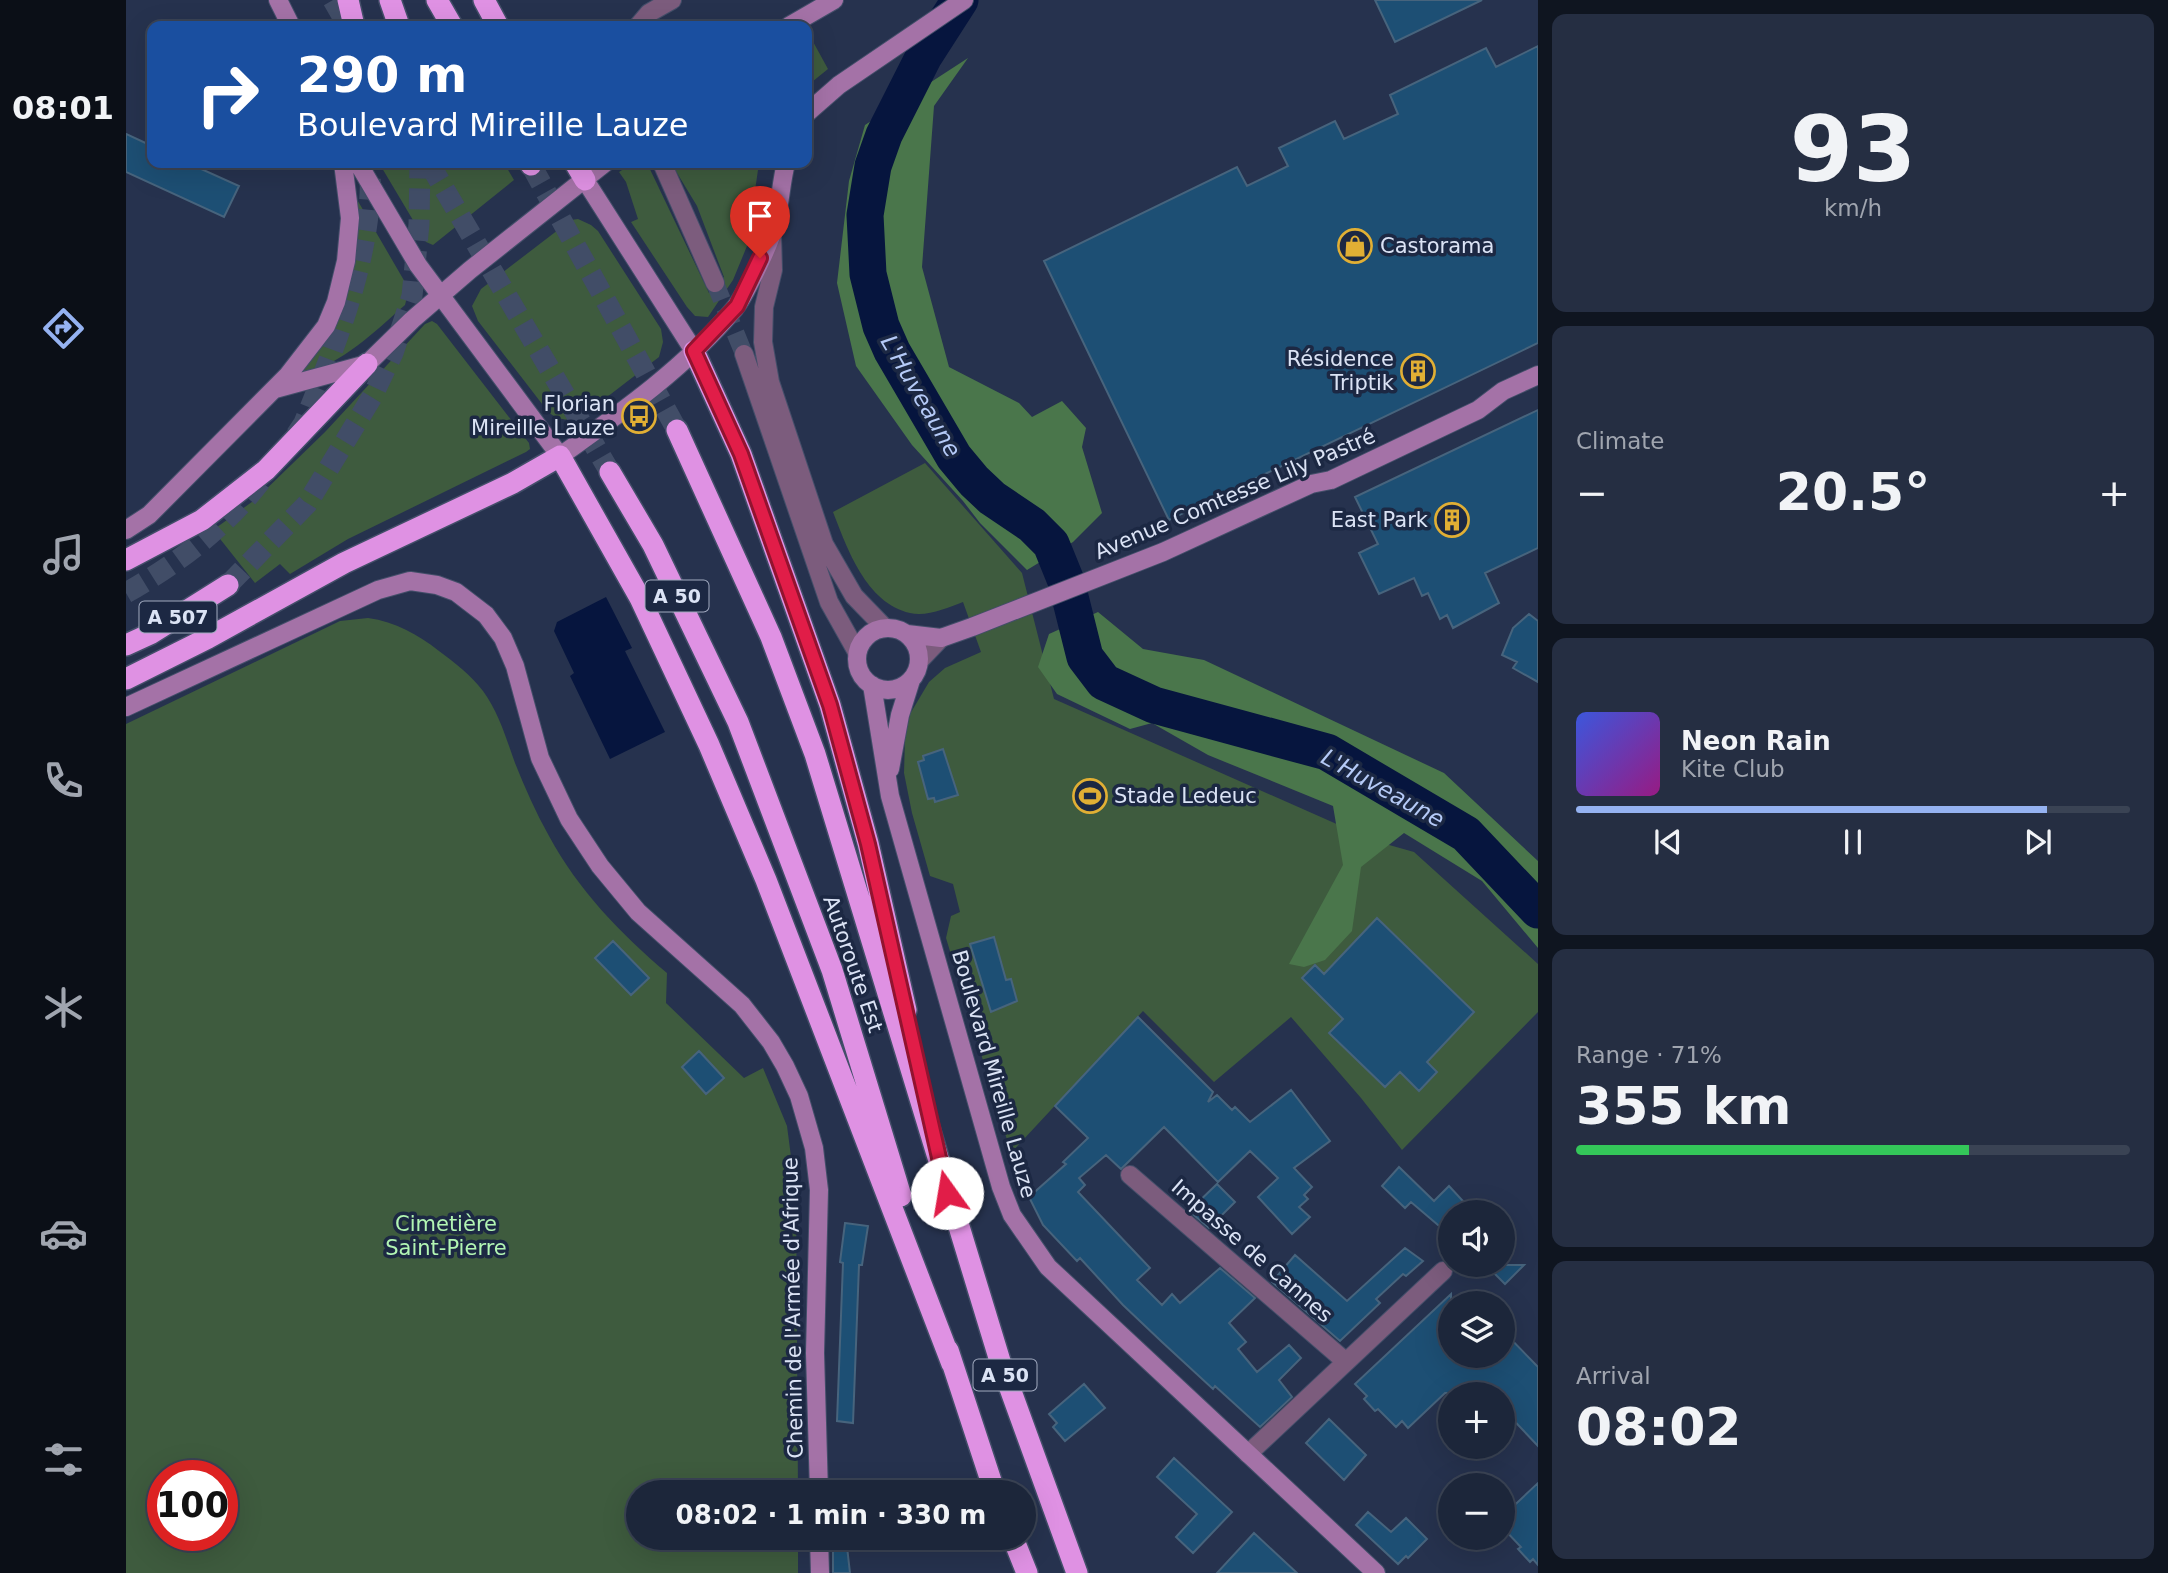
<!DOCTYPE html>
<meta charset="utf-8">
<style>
body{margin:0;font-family:"DejaVu Sans",sans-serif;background:#252e42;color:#f1f3f6;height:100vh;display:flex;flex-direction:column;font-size:26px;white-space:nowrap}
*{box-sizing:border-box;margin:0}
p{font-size:23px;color:#a0a5af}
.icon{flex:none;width:38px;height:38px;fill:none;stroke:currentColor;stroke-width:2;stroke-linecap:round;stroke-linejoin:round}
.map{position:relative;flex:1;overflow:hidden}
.details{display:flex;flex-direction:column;gap:14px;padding:14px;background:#0f1520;width:630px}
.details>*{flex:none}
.top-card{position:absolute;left:21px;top:21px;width:665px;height:147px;border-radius:14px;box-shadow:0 7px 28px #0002,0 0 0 2px #3a4354;background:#1a4fa0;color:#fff;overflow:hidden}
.fabs{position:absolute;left:1312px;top:1200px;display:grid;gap:14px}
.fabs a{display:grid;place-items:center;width:77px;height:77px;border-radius:50%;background:#1c263a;box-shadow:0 7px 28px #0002,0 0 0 2px #3a4354;font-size:35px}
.speed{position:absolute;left:21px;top:1460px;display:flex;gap:14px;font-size:35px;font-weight:700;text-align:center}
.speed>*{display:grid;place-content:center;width:91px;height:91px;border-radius:50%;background:#1c263a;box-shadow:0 7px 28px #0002,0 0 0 2px #3a4354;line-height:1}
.speed .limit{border:10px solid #d22;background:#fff;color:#111}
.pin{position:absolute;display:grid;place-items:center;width:60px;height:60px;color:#fff;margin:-72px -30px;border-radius:50% 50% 50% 0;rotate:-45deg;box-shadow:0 0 7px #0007}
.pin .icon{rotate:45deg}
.me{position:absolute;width:77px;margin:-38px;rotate:347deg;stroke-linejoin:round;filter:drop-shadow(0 0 5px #0008)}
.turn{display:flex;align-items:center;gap:24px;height:147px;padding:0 35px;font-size:32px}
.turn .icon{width:91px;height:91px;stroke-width:2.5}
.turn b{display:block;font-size:49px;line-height:60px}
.big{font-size:52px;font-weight:600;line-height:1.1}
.details .widget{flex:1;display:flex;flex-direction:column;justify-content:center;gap:10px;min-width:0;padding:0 24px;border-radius:14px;background:#252e42}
.details .dial{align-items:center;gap:0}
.dial b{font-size:91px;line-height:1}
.song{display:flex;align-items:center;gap:21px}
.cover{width:84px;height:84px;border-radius:10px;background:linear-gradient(135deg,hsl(230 70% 55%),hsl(310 70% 35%))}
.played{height:7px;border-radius:4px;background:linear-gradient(90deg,#95b2f1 85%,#3a4354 85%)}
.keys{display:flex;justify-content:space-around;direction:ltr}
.heat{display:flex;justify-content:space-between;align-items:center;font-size:38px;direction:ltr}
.charge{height:10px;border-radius:5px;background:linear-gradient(90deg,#34c759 71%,#3a4354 0)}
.trip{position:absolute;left:500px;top:1480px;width:410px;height:70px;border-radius:35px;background:#1c263a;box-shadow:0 7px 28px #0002,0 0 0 2px #3a4354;font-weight:600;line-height:70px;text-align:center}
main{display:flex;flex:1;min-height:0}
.menu{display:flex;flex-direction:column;width:126px;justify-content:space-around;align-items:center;background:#0b0f17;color:#a0a5af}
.menu .icon{width:49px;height:49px}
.menu .current{color:#95b2f1}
.menu b{font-size:32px;color:#f1f3f6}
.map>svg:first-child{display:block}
.green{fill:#3e5b3e;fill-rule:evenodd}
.forest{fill:#4a764b}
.water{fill:#06153e}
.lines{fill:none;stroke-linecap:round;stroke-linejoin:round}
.river{stroke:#06153e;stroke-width:37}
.building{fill:#1d4f74;stroke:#47647d;stroke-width:2}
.street-tunnel{stroke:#414d67;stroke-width:18;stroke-dasharray:18 9;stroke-linecap:butt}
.highway-tunnel{stroke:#414d67;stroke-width:21;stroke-dasharray:21 10;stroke-linecap:butt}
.street-casing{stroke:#434e69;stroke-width:20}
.secondary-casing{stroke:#434e69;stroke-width:20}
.highway-casing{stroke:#434e69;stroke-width:24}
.street{stroke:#7c5c7d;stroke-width:18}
.secondary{stroke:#a472a7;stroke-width:18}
.highway{stroke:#df91e3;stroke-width:21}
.route-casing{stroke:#92132f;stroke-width:18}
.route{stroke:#e11d48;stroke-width:12}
.labels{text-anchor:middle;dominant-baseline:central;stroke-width:7;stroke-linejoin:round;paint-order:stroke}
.shield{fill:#1c2843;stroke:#a2abc0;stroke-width:2}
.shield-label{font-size:19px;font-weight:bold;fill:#dbe3f5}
.poi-label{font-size:21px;fill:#dbe3f5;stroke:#1c2843;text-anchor:end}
.street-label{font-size:21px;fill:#dbe3f5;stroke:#1c2843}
.park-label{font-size:21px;fill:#b2f5b3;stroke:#1c2843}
.water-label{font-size:23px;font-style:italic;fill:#b5caf7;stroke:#1c2843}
</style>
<main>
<nav class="menu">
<b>08:01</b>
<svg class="icon current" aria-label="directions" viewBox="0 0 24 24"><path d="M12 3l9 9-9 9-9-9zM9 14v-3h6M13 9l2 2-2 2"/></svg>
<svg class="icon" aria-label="music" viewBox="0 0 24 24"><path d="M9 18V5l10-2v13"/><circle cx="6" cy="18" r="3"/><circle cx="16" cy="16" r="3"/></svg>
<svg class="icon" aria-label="phone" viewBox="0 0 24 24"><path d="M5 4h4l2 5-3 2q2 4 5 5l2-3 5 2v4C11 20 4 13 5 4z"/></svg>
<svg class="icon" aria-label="climate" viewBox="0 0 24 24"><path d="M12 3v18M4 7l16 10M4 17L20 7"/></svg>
<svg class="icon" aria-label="car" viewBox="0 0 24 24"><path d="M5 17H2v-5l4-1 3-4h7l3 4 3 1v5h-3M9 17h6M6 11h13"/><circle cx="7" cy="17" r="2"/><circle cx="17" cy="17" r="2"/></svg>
<svg class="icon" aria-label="filters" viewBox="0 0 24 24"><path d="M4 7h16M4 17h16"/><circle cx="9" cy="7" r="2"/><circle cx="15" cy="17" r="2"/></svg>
</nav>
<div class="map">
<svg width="1412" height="1573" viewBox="0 0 1412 1573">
<rect width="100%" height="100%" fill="#26324e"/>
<path class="green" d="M685,38L702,69L681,86V41Z
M253,163H293L322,170L323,163H378L388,180L307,245L300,242Z
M507,163H521L583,293L598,277L571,206L545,163H633L621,246L607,280L582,317L569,316L561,307L505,222L512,219L500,182L493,172Z
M229,196L283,289L279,305C248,332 218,363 176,374L173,372L212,316Z
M452,219L465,225L472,231L535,329L537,342L533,357L459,414C445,421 437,422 423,413L352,321L346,306L355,289L445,220Z
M306,321L311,324L403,443L404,449L400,452L222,539L164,574L154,564L129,583L87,530L130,499L199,432L299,324Z
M799,463L896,573L928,699L1249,841L1288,852L1412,964V1012L1276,1150L1235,1098L1165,1017L1088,1082L1017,1011L885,1153L820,938L825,916L834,912L827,884L804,876L786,813L778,773L779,738L784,714L803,682L819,668L855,652L837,602C821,608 801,617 784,613C740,603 721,548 707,512Z
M242,618C270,622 291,634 313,651C329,663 345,675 357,691C373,713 380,738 389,763C399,788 410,813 423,836C452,890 495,934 541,973L540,1003L618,1078L637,1068L661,1126L670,1195L672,1493H513V1538H672V1573H0V724L214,621ZM37,1475H96V1535H37Z"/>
<path class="forest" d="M842,58L808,106L796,267L823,367L893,403L906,417L936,401L960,428L956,447L976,513L947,542L901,570L854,523L837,501L786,445L730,366L711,283L723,181L739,125Z
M972,612L1017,649L1078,660L1318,773L1412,861V948L1356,881L1278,833L1235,867L1226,931L1199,960L1178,967L1163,964L1217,865L1207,806L1082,755L1026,723L1004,729L931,694L912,667L923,634Z"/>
<path class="water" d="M480,597L506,648L499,651L539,732L484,759L444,676L448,673L428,631L431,622Z"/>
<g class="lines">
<path class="river" d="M834,0L798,56L758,135L747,166L739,215L742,274L755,326L766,351L828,457L848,481L866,498L906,525L925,544L940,581L959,657L978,682L1028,705L1201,752L1340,834L1412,910"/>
</g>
<path class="building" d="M1249,0H1356L1269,42Z
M1412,46V343L1043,520L918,261L1111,167L1121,186L1162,166L1153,148L1209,121L1218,139L1272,114L1264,95L1360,48L1370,67Z
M0,134L26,146V163H62L113,186L98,217L0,172Z
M1412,410V548L1359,573L1373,603L1327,628L1321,615L1314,619L1302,593L1296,596L1288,578L1253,594L1233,553L1252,544L1229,497Z
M1403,614L1412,621V682L1387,668L1391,662L1376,655L1387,628Z
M817,749L832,795L809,802L808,798L802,799L792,762L798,760L797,756Z
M1251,918L1348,1012L1301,1062L1311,1072L1293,1091L1274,1072L1259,1087L1203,1033L1217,1019L1176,978L1189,965L1198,974Z
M868,937L880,980L885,979L891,1001L865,1012L844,944Z
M487,941L523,978L505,995L469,958Z
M1012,1017L1087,1092L1082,1102L1091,1095L1106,1110L1109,1107L1124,1122L1165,1090L1204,1141L1168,1168L1186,1187L1178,1195L1182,1199L1173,1207L1184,1217L1166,1234L1132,1197L1152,1178L1124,1151L1092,1182L1038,1127L995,1169L980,1155L953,1178L959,1185L952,1192L1024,1268L1011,1280L1036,1305L1046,1294L1054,1303L1094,1268L1129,1298L1103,1323L1120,1342L1112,1349L1131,1372L1163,1345L1175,1358L1153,1380L1166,1397L1134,1427L1089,1386L1087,1389L1036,1342L997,1305L954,1258L951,1261L917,1225L903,1197L940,1164L937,1162L962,1138L929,1106Z
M573,1051L598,1078L580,1094L556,1067Z
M1273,1167L1308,1201L1323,1186L1348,1213H1325V1236L1285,1202L1279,1208L1256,1186Z
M1091,1184L1109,1202L1083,1228L1063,1211Z
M719,1223L742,1226L736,1265H733L727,1423L711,1421L717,1263L714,1262Z
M1279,1248L1297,1261L1280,1276L1277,1274L1250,1299L1254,1303L1214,1341L1146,1282L1169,1255L1221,1301Z
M1360,1265H1398L1379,1284Z
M1325,1294V1356H1377V1331L1412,1367V1446L1377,1409V1395H1363L1352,1382L1340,1393H1319L1282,1428L1276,1421L1270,1427L1252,1409L1249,1411L1238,1399L1241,1396L1229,1384Z
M958,1384L979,1408L939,1441L927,1427L931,1423L923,1414Z
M1203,1419L1240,1455L1218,1480L1180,1443Z
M1048,1458L1106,1512L1067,1553L1050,1537L1071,1514L1031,1477Z
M1412,1483V1565L1407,1559L1404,1562L1392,1549L1395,1547L1377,1528V1516Z
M1242,1512L1265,1532L1280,1518L1301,1539L1282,1558L1280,1556L1272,1564L1230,1525Z
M1128,1533L1171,1573H1091Z
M707,1538H720L724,1573H707Z"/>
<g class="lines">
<path class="street-tunnel" d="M589,283L618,354"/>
<path class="highway-tunnel" d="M207,0L222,26
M303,163L484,472
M405,165L551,430
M170,435L178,423C206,353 236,282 243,206C245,192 244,177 244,163
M102,585L181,504L246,397L267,353L286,296L293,224L294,163
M0,593C54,562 103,525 140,474"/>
<g class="street-casing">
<path id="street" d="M512,26L523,13L546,0
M536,163L589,283
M646,235L647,270L638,307L637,342L644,382L698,544L728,596L758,627
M618,354L703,602L731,652
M793,661L815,638
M1004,1175L1219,1361
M1122,1454L1317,1271"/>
</g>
<g class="secondary-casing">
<path id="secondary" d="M152,0L165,26
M663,26L708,0
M681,113L713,85L838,0
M232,163L292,265L434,456C496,412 560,367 609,308C619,295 639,253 645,236C654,214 654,186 660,163
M459,180L568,351
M149,389L241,364L286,320L344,270L479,163
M0,530L23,515L162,375L200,326L210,302L220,261L224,218L217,163
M731 659a31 31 0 1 1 62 0a31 31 0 1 1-62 0Z
M781,634L815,638L846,627L1037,552L1185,484L1205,480L1352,410L1377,391L1412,375
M746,685L764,796L875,1187L886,1215L922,1267L1250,1573
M0,707L252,590L284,581L311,585L330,592L360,615L377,638L389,666L414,758L443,819L474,866L512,912L616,1005L645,1042L659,1066L673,1096L688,1148L693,1190L689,1353L693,1493
M764,769L774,715L785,680
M693,1538L694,1573"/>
</g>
<g class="highway-casing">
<path id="highway" d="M222,0L228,26
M264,0L273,26
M311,0L326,26
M358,0L372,26
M404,163L405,165
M449,163L459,180
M568,351L615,454L704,705L742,843L780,1010
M551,430L645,637L689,754L874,1361L951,1573
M484,472L527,545L612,722L706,970L775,1196
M0,560L76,520L140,470L241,364
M0,645L24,634L102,585
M0,679L82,638L218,563L387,483L434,456L514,598L583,745L640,880L826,1364
M822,1350L869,1493
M887,1538L901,1573"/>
</g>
<use href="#street" class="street"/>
<use href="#secondary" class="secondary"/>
<use href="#highway" class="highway"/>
</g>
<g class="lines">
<g class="route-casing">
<path id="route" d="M634,258L611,306L568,351L615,454L704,705L742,844L821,1193"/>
</g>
<use href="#route" class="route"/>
</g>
<defs>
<g id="shop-ring" transform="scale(1.75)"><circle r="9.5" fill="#1c2843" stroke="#e1af34" stroke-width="1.5"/><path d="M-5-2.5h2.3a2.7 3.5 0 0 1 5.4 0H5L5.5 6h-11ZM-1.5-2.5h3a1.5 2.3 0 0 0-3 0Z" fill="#e1af34"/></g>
<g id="building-ring" transform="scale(1.75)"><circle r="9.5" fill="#1c2843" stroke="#e1af34" stroke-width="1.5"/><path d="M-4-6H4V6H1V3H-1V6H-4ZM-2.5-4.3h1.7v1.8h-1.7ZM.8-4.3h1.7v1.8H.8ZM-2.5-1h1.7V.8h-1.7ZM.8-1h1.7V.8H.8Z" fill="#e1af34"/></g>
<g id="bus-ring" transform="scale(1.75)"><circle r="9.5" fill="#1c2843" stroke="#e1af34" stroke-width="1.5"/><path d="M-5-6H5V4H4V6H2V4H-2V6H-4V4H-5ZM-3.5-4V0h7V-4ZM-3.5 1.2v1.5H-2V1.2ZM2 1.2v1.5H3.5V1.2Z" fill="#e1af34"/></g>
<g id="stadium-ring" transform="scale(1.75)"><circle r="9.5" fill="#1c2843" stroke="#e1af34" stroke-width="1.5"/><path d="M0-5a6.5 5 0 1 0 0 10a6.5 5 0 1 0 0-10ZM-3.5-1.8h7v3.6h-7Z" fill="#e1af34"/></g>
</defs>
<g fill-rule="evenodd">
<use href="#shop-ring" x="1229" y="246"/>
<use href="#building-ring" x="1292" y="371"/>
<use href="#bus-ring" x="513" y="416"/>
<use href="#building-ring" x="1326" y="520"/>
<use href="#stadium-ring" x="964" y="796"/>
</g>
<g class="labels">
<g class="shield">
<rect x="519.5" y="580.5" width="63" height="31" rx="5"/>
<rect x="13.5" y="601.5" width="77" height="31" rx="5"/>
<rect x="847.5" y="1359.5" width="63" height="31" rx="5"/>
</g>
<g class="shield-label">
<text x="551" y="596">A 50</text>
<text x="52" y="617">A 507</text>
<text x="879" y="1375">A 50</text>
</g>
<g class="poi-label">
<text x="1254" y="246" text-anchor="start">Castorama</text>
<text x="1268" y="359">Résidence<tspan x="1268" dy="24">Triptik</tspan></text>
<text x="489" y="404">Florian<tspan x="489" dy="24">Mireille Lauze</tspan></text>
<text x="1302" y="520">East Park</text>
<text x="988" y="796" text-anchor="start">Stade Ledeuc</text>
</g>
<g class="street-label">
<text transform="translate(1109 494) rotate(-23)">Avenue Comtesse Lily Pastré</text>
<text transform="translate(727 964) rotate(71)">Autoroute Est</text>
<text transform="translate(868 1074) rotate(74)">Boulevard Mireille Lauze</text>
<text transform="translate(1126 1251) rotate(41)">Impasse de Cannes</text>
<text transform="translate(667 1308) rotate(-91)">Chemin de l'Armée d'Afrique</text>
</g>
<g class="park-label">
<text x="320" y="1224">Cimetière<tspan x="320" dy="24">Saint-Pierre</tspan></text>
</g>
<g class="water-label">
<text transform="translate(795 396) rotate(60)">L'Huveaune</text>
<text transform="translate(1257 788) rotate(29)">L'Huveaune</text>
</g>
</g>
</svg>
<div class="fabs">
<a><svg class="icon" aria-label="sound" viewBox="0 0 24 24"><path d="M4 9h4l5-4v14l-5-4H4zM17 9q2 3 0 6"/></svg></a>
<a><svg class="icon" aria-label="layers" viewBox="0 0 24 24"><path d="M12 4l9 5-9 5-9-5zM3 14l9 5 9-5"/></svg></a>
<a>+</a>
<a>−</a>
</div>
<div class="speed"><div class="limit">100</div></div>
<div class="pin" style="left:634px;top:258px;background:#d93025"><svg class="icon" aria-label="arrive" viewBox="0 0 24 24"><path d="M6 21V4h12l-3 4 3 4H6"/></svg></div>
<svg class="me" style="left:821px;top:1193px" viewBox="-20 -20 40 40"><circle r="19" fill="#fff"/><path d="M0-13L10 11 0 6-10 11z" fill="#e11d48"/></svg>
<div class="trip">08:02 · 1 min · 330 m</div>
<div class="top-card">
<div class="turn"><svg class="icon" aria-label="right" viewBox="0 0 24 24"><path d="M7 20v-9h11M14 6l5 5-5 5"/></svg><div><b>290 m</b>Boulevard Mireille Lauze</div></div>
</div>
</div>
<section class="details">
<div class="widget dial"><b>93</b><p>km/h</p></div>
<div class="widget"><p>Climate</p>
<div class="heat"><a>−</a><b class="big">20.5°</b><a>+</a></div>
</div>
<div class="widget">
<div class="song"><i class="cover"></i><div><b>Neon Rain</b><p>Kite Club</p></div></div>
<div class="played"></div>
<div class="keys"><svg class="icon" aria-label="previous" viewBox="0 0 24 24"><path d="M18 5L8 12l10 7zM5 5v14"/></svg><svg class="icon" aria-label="pause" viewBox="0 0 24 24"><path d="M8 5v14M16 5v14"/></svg><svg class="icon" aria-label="next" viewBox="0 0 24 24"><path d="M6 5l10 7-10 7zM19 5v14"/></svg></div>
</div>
<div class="widget"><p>Range · 71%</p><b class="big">355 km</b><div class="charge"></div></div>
<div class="widget"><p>Arrival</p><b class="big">08:02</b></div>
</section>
</main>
